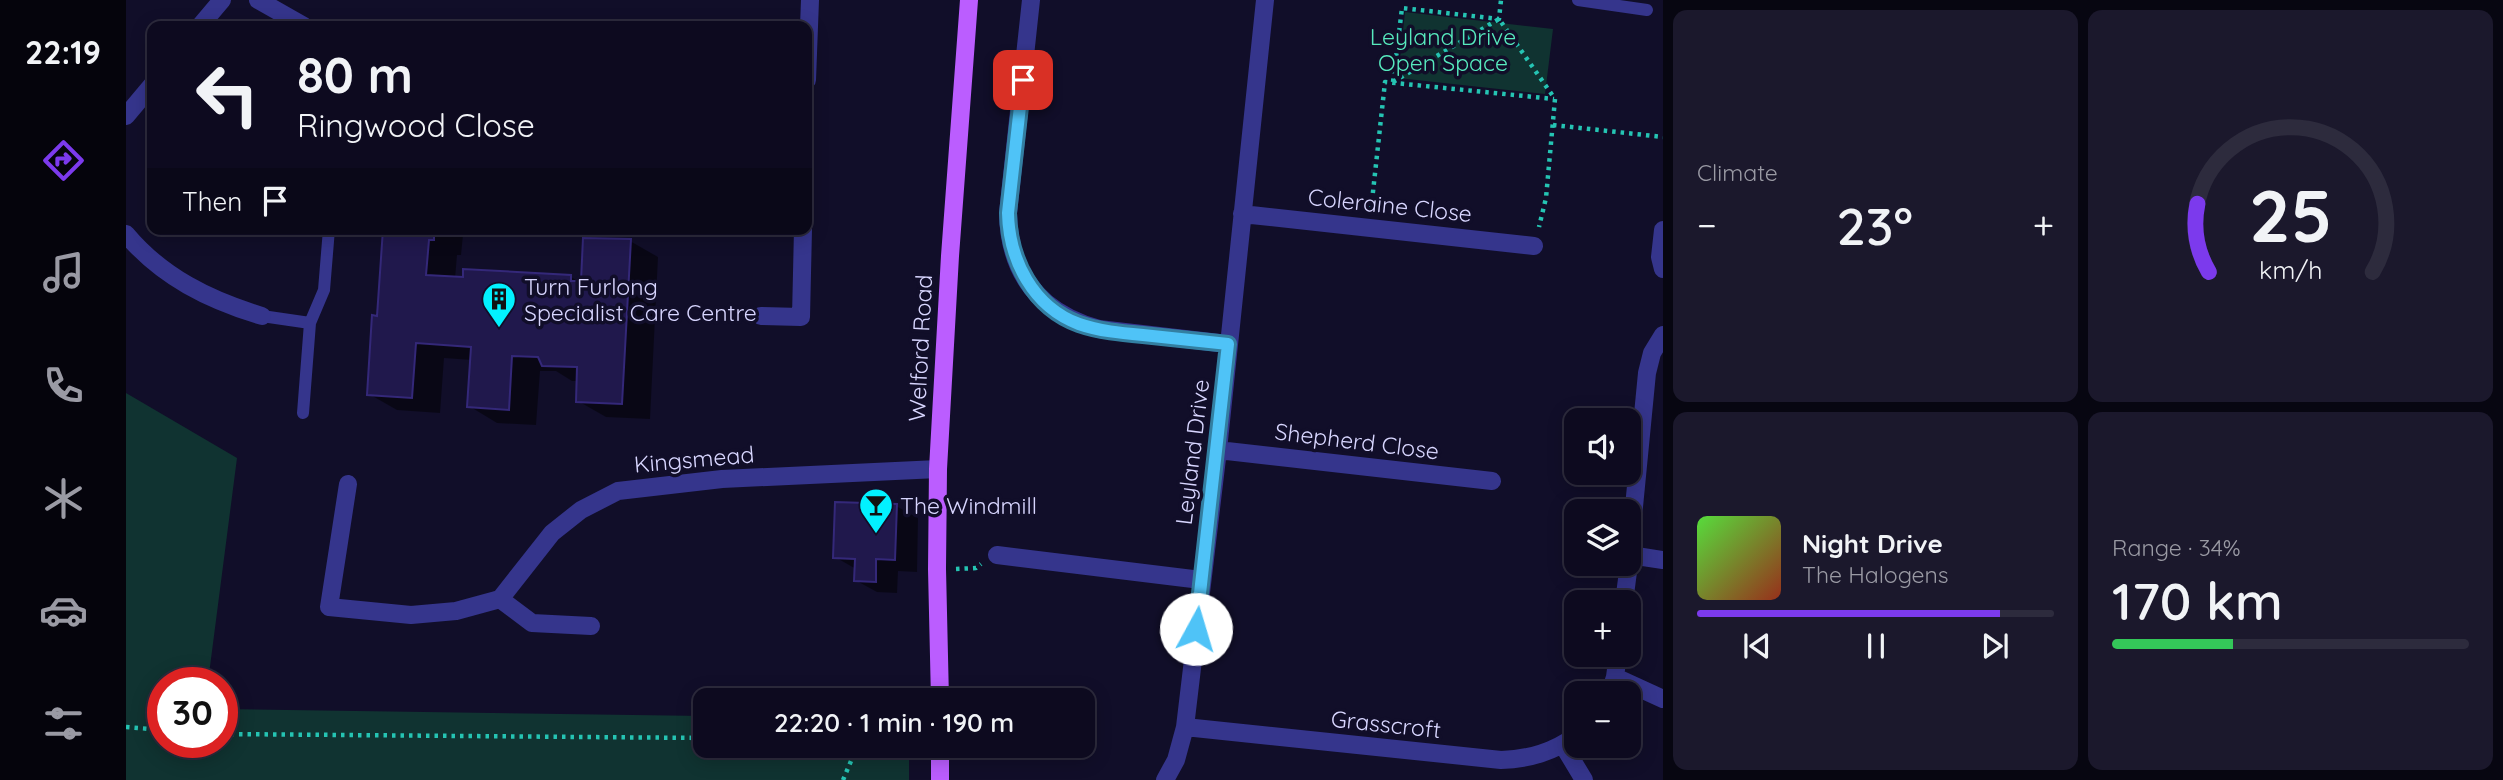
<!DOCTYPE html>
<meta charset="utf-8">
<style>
body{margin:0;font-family:Quicksand,sans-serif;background:#1b182c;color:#f1f3f6;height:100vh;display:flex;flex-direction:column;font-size:26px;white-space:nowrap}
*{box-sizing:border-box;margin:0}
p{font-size:23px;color:#9a9aa4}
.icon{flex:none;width:38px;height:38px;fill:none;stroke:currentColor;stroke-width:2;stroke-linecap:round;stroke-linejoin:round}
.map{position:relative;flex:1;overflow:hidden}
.sheet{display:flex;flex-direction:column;gap:10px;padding:10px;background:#070611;width:840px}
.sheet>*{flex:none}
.top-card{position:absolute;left:21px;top:21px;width:665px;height:214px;border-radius:14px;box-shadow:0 4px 18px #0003,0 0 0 2px #2d2b3d;background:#0d0a1f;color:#f1f3f6;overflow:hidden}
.fabs{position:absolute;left:1438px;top:408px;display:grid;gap:14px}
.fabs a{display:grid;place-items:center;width:77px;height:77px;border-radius:14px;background:#0d0a1f;box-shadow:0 4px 18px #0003,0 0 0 2px #2d2b3d;font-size:35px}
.speed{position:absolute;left:21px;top:667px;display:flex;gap:14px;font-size:35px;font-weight:700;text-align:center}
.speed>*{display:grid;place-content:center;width:91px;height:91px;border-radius:50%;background:#0d0a1f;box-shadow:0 4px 18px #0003,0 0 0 2px #2d2b3d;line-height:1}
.speed .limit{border:10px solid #d22;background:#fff;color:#111}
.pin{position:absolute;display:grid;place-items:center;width:60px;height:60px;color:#fff;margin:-30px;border-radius:14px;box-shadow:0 4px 10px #0006}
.me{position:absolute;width:77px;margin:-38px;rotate:6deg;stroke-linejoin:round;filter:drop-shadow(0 0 5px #0008)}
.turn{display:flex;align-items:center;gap:24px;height:147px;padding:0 35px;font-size:32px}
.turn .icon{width:91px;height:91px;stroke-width:2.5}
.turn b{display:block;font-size:49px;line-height:60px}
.then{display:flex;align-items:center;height:66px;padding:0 35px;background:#0003;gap:14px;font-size:26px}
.big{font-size:52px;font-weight:600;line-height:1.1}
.sheet .widget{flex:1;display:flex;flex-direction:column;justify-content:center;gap:10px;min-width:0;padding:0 24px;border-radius:14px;background:#1b182c}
.sheet .dial{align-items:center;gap:0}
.dial svg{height:182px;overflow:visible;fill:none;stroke:#2d2b3d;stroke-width:7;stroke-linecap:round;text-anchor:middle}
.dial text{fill:#f1f3f6;stroke:none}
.song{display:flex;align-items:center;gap:21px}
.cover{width:84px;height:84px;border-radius:10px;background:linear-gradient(135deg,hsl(110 70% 55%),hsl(10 70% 35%))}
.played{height:7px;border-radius:4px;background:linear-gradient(90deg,#7c3aed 85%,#2d2b3d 85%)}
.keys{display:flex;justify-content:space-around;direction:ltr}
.heat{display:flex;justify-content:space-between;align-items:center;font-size:38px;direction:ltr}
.charge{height:10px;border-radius:5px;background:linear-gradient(90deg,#34c759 34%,#2d2b3d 0)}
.sheet .tiles{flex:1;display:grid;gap:10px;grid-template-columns:repeat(2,1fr)}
.trip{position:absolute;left:567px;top:688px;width:402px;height:70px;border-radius:14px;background:#0d0a1f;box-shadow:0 4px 18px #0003,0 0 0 2px #2d2b3d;font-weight:600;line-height:70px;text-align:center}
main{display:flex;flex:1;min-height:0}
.tab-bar{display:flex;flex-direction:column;width:126px;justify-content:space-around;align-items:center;background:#05040c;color:#9a9aa4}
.tab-bar .icon{width:49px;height:49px}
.tab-bar .current{color:#7c3aed}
.tab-bar b{font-size:32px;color:#f1f3f6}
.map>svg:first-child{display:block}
.green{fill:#103331}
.shadow{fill:#0007}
.building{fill:#20184c;stroke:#342879;stroke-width:2}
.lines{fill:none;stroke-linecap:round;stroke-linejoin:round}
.path{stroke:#25c4b3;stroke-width:4.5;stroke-dasharray:3.5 5;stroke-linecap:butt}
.service{stroke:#35358c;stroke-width:12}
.minor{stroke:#35358c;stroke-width:18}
.primary{stroke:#bb5dff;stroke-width:18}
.route-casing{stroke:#337fa1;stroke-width:18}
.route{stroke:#4fc3f7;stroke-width:12}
.labels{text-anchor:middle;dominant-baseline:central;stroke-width:7;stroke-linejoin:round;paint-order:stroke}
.park-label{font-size:23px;fill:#57eabe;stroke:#110e29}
.street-label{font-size:23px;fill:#d8d6ff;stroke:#110e29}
.poi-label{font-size:23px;fill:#d8d6ff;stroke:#110e29;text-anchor:start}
</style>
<main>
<nav class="tab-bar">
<b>22:19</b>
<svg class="icon current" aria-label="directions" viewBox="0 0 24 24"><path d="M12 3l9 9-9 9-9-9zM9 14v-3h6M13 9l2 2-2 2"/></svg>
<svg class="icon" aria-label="music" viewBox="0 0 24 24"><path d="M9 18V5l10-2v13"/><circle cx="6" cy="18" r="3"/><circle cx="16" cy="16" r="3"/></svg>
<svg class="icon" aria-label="phone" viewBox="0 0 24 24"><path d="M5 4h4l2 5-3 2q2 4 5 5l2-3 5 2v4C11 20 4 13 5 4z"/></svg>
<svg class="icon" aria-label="climate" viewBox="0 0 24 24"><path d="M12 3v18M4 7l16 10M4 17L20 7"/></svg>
<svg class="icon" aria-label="car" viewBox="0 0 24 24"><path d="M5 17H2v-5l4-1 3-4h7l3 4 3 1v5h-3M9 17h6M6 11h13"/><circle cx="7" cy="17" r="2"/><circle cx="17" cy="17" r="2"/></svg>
<svg class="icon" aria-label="filters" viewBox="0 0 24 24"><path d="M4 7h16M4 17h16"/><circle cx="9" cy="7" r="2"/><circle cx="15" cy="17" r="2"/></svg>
</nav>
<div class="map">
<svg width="1537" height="780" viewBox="0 0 1537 780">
<rect width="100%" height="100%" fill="#110e29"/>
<path class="green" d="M1279,12L1427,29L1419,94L1272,78Z
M0,393L111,458L82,682H37V742H96V709L579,716V746H783V780H0Z"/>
<path class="shadow" d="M259,229H327L337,235L335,255H331L329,279L445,277L457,284L504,241L532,257L524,419L480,417L452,401V381H446L430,371H414L410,425L371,423L343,406L346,360L318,358L314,413L271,410L243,394L252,317Z
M770,506L792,518L791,572L772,571L771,593L751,592L729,580L730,569L709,557Z"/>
<path class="building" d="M257,229H308V240H303L300,275L337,277V269L445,275V281H455L457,238L505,239L496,404L450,402L451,367L416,366L412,357L386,356L383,410L341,407L345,347L290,343L286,398L241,395L246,315L251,316Z
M709,502L771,504L769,560L750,559V582L728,581L729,559L707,558Z"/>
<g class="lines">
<path class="path" d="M1267,82L1373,19L1429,99L1420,198L1413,227
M1267,82L1276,8L1373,19L1375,0
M1427,125L1537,137
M1245,210L1259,82L1428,99
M830,569L850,568L855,564
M0,727L37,730
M96,734L579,738
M756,746L772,753L795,757
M717,780L725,761L740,746"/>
<path class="service" d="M1452,0L1521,10
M136,316L184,323
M177,413L184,323L198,290L203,229"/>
<path class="minor" d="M132,0L178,26
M905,0L882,213C883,274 914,313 973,329L1102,344
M74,26L96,0
M681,80L684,0
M0,116L26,85
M1116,214L1408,246
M1537,230L1534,257L1537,269
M0,234C36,277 83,300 136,316
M635,316L675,317L677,229
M1092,450L1366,481
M222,484L203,607L285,615L330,611L374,599L426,533L455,510L492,491L596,479L812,469
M871,555L1075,580
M1504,555L1537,560
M1503,558L1521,373L1526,353L1537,335
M374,599L406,623L465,626
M1498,602L1503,564
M1489,677L1537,699
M1484,693L1489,677L1492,654
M1059,727L1375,760C1404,759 1427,752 1451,735
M1437,745L1458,780
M1039,780L1050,760L1059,727L1092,450L1139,0"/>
<path class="primary" d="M814,700L811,569L812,469L824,256L843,0
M814,780V746"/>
</g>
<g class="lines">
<g class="route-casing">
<path id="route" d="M897,80L882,213C883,260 907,307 953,324C973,331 995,333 1017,335C1045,338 1074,341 1102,344L1070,629"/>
</g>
<use href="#route" class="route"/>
</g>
<defs>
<g id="building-pin" transform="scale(1.75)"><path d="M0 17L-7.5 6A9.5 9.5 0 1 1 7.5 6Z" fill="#02f1ff" stroke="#110e29"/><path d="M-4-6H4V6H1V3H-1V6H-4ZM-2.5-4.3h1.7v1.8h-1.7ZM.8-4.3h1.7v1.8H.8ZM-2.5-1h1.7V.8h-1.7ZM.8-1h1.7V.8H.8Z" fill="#111"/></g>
<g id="bar-pin" transform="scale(1.75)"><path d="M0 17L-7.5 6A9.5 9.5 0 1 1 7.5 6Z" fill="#02f1ff" stroke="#110e29"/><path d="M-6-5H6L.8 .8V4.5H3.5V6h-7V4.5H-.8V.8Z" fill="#111"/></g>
</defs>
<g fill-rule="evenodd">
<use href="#building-pin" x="373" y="299"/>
<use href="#bar-pin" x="750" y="505"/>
</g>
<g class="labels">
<g class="park-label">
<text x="1317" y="36">Leyland Drive<tspan x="1317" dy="26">Open Space</tspan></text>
</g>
<g class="street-label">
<text transform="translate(1264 205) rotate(6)">Coleraine Close</text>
<text transform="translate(794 348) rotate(-87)">Welford Road</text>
<text transform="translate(1231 441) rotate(7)">Shepherd Close</text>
<text transform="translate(1066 452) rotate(-83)">Leyland Drive</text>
<text transform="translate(568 459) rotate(-5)">Kingsmead</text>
<text transform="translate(1260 724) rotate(6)">Grasscroft</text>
</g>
<g class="poi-label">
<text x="398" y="286">Turn Furlong<tspan x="398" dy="26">Specialist Care Centre</tspan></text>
<text x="774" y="505">The Windmill</text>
</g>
</g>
</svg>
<div class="fabs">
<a><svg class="icon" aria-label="sound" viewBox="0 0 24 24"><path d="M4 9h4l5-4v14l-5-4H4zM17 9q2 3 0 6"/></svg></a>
<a><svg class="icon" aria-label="layers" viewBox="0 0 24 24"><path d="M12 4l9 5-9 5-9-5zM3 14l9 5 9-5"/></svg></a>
<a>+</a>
<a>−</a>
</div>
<div class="speed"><div class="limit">30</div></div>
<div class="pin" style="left:897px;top:80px;background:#d93025"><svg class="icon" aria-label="arrive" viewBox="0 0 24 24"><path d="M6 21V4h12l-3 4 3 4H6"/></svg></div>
<svg class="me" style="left:1070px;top:629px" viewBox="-20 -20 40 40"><circle r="19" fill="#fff"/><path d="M0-13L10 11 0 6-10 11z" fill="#4fc3f7"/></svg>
<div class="trip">22:20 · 1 min · 190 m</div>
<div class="top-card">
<div class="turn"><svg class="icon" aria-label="left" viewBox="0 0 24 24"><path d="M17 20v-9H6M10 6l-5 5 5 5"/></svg><div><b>80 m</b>Ringwood Close</div></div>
<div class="then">Then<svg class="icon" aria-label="arrive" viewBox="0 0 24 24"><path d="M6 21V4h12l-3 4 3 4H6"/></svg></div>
</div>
</div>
<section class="sheet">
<div class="tiles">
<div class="widget"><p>Climate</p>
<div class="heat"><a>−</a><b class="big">23°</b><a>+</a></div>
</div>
<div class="widget dial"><svg viewBox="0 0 100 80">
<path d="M14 69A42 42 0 1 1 86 69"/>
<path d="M14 69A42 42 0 0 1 9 39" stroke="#7c3aed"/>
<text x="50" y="56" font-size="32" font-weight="700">25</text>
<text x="50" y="72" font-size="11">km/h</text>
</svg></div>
<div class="widget">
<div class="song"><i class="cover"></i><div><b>Night Drive</b><p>The Halogens</p></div></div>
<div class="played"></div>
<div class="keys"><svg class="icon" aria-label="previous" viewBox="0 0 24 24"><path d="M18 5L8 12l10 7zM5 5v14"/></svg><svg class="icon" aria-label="pause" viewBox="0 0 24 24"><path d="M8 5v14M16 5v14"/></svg><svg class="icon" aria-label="next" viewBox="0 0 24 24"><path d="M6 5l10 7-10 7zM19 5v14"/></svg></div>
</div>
<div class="widget"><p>Range · 34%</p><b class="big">170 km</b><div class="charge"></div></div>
</div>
</section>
</main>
